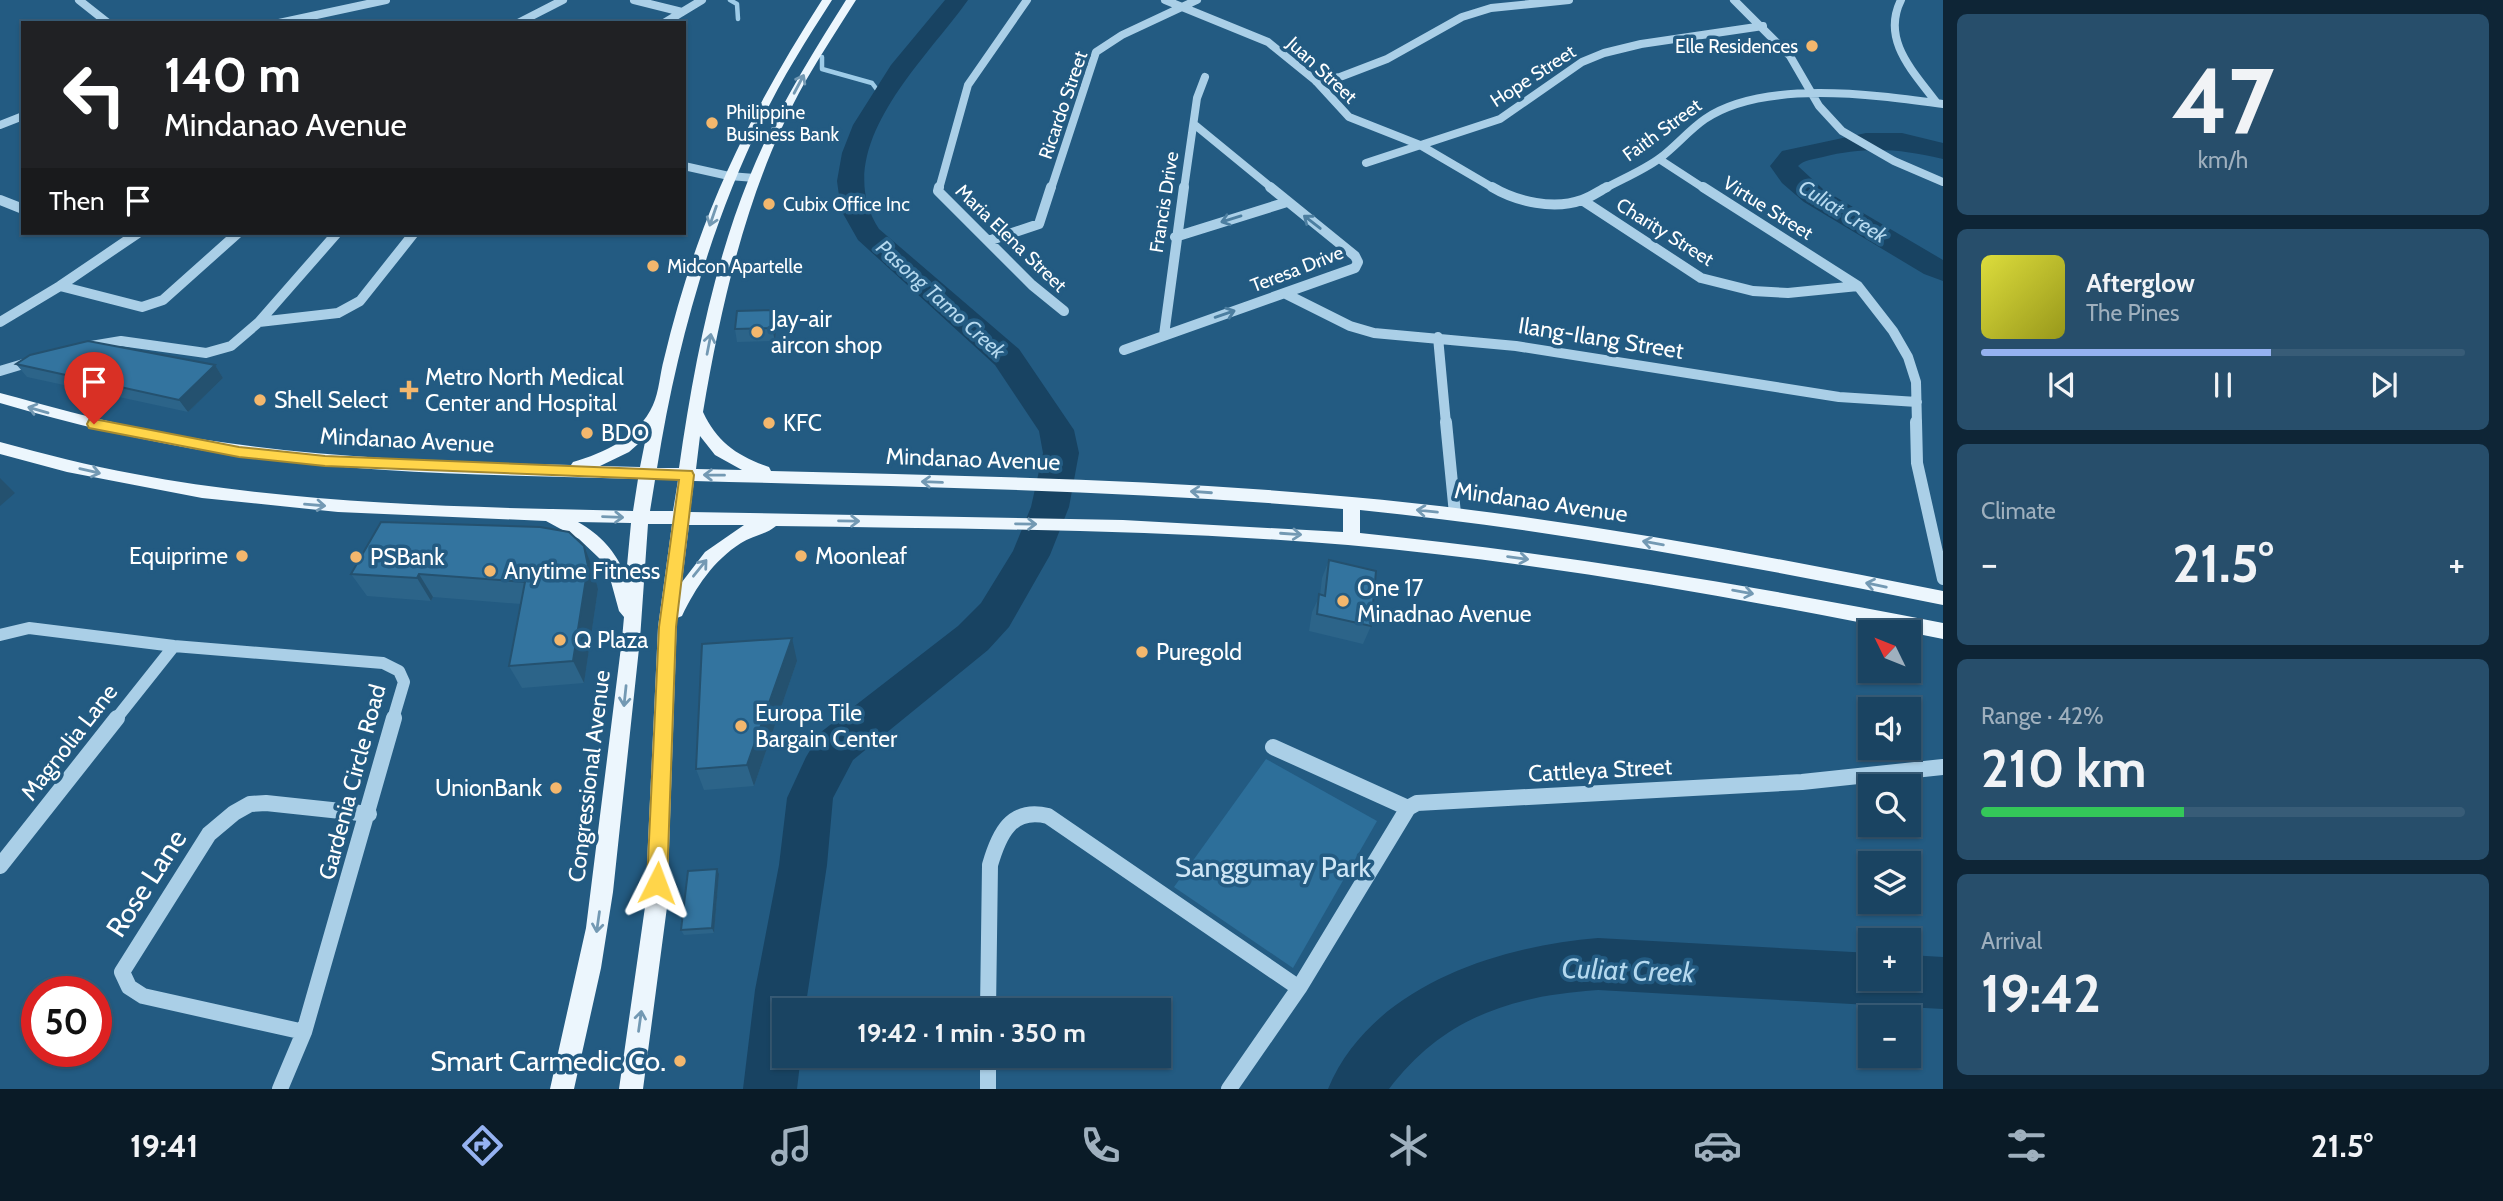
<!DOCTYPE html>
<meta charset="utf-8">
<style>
body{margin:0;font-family:Cabin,sans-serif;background:#274e6b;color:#f1f3f6;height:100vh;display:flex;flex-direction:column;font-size:26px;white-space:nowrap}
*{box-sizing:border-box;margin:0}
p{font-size:23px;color:#9fb0be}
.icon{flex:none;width:38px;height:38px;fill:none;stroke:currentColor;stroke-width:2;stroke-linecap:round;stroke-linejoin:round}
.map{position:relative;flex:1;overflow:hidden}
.details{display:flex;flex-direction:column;gap:14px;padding:14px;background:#0e2536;width:560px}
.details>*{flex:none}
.banner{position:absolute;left:21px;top:21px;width:665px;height:214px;border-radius:0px;box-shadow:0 2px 5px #0004,0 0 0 2px #385c77;background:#202124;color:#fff;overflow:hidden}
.needle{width:46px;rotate:313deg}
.controls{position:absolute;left:1858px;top:620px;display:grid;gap:14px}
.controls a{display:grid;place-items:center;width:63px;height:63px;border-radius:0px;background:#1a4462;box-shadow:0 2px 5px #0004,0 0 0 2px #385c77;font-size:35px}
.speed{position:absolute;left:21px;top:976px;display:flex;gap:14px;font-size:35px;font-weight:700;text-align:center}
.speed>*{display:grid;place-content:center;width:91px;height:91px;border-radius:50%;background:#1a4462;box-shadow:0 2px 5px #0004,0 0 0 2px #385c77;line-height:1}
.speed .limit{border:10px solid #d22;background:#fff;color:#111}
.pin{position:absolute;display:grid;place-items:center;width:60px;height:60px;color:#fff;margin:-72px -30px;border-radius:50% 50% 50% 0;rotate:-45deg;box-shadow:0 0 7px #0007}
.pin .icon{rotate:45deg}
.me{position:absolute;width:77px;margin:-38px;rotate:3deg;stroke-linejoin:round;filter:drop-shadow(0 0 5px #0008)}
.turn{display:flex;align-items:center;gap:24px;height:147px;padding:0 28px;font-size:32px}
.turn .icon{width:91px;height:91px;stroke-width:2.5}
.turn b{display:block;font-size:49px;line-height:60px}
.then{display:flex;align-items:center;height:66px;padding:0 28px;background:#0003;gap:14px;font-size:26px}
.big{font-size:52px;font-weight:700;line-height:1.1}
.details .card{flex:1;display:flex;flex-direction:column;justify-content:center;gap:10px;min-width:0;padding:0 24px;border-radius:10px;background:#274e6b}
.details .dial{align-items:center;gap:0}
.dial b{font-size:91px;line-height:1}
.song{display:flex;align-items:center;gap:21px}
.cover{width:84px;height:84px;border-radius:10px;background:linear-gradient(135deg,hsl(60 70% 55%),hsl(60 70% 35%))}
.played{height:7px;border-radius:4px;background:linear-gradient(90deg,#95b2f1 60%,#385c77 60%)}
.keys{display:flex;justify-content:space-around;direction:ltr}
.heat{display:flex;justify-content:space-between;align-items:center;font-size:38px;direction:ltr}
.charge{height:10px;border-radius:5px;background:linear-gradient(90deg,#34c759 42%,#385c77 0)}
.trip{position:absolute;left:772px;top:998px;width:399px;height:70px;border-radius:0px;background:#1a4462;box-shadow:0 2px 5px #0004,0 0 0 2px #385c77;font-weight:700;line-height:70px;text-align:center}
.tabs{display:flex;height:112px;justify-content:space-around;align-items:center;background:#0a1b27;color:#9fb0be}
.tabs .icon{width:49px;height:49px}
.tabs .current{color:#95b2f1}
.tabs b{font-size:32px;color:#f1f3f6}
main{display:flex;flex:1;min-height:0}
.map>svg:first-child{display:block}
.green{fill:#2d6f9a}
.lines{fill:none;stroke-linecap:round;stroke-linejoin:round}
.stream{stroke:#9ecce8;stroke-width:4.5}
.river{fill:#184362;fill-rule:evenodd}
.minor-far3{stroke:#aacfe7;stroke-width:8}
.minor-far2{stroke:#aacfe7;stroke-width:10}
.minor-far1{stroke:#aacfe7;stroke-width:12}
.minor{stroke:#aacfe7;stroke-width:16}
.major{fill:#ecf6fd;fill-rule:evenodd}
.wall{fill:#2c6489}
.shaded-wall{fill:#24516f}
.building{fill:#33749f;stroke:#24516f;stroke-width:2}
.oneway{stroke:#7399b3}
.oneway2{stroke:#4c7ea0}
.route{fill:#ffd54a;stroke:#a68a30;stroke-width:2}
.poi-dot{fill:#f3b76d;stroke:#235b82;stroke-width:2.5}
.labels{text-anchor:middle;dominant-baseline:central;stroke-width:7;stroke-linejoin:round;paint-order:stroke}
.far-poi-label{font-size:19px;fill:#fff;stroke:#235b82;text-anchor:start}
.far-street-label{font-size:19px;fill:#fff;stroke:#235b82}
.far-water-label{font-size:21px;font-style:italic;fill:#b5d9ef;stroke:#235b82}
.poi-label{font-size:23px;fill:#fff;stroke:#235b82;text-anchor:start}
.street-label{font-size:23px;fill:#fff;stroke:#235b82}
.near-park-label{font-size:28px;fill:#cee6f6;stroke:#235b82}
.near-street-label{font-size:28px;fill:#fff;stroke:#235b82}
.near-water-label{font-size:28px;font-style:italic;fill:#b5d9ef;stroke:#235b82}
.near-poi-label{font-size:28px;fill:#fff;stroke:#235b82;text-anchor:end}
</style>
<main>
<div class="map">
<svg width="1943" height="1089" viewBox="0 0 1943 1089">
<rect width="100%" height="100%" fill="#235b82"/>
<path class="green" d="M1266,759L1377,821L1293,968L1174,887Z"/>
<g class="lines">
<path class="stream" d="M730,0L737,4L738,19
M822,57V69L872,83L881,95"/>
<path class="river" d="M945,0H968C926,60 827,148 879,229L1019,349L1074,430L1079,453L1069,507L1050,555L1009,627L988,650L853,760L833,798L827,865L805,1010H784V1055H801L797,1089H743L755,990L779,865L787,798L806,757L821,732L958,626L981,603L1013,551L1031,507L1043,453L1039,431L995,365L858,240L841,210L837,181L842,153L853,125L891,65Z
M1866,133H1902L1943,143V159C1901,149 1866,146 1823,157C1814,159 1804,160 1798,166L1824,190L1943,260V281L1924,274L1804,202L1782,183L1770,166L1782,151Z
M1598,938L1871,953V978H1909V955L1943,957V1009L1598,990C1511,996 1444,1017 1389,1089H1328C1370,987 1497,946 1598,938Z"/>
<path class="minor-far3" d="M79,0L108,23
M634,0L682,12
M1165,0L1268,42L1316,81L1349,117L1420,145L1495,189
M1734,0L1790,56L1819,106L1842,131L1894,161L1943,182
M1901,0C1881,40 1913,71 1936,102
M279,23L386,0
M518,23L563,0
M664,23L702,0
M1316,81L1340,77L1387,59L1462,17L1491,8L1569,0
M0,125L23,116
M1195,125L1273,189
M1659,159L1705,189
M1366,163L1500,119L1582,62L1604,53L1641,44L1763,26
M684,166L729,176L755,178
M939,189L968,85L1027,0
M1051,189L1096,52L1122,35L1197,0
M1184,189L1197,98L1205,77
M1604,189C1622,179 1644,170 1660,158C1676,146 1689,130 1705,119C1764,79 1876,95 1943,104"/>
<path class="minor-far2" d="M939,187L938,191L1032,285L1064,311
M1492,187C1517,202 1554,210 1582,200C1591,197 1599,191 1607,187
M1703,187L1858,286L1893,331L1908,357L1916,382L1917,424
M0,200L23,209
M1582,200L1701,278L1753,291L1788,293L1858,286
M1175,237L1287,202
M988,241L1039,224L1051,187
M60,286L142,307L163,300L238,233
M1286,294L1350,326L1374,333L1516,346L1839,397L1917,402
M0,322L60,286L138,233
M259,322L338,313L360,301L414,233
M1164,335L1184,187
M1438,337L1446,424
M85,347L121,341L206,353L231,346L259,322L337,233
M1124,350L1355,268L1358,262L1355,256L1270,187
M0,371L30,362"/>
<path class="minor-far1" d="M1446,422L1455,514
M1916,422L1917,463L1943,579
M0,635L29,628L174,646L383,663L399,671L404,682L393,719
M116,719L174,646"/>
<path class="minor" d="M1273,747L1408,808
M0,866L117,718
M988,1010L990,865C999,834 1011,807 1048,816L1299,988
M304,1032L143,996L129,987L122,972L209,834L234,813L250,804L266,803L369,814
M988,1055V1089
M280,1089L304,1032L394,718
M1229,1089L1299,988L1408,808L1417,803L1802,782L1943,767"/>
<path class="major" d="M822,0H832C807,39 782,78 762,120C709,229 676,348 657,468H679C693,370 712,270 749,178C774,115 810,57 846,0H856C839,27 821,54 805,82C749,182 722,299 703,412C717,442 737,456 769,467L771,471C965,476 1159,479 1352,497C1551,515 1747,552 1943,591V605C1750,566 1557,530 1360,510V533C1556,553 1750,585 1943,623V639C1746,599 1548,563 1348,545C1158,529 966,529 776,526C767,534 752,536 741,543C713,561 696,587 682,616L677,618L667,907L643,1089H619L645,907L658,627L672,524H648L640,639L613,892L601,968L574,1089H550L586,928L622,639L624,617L619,611L610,578L599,558L579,539L546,521L338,512L202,498L67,472L0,454V442C45,454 89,466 135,474C298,505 467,507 633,511L638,479C498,475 357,474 218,453C144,441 72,424 0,403V393C48,406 95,419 144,429C284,457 429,462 571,465L573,462C604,453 639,437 653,405C659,392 660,373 664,359C673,321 684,283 697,246C728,158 772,78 822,0ZM700,436L715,455L742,470L696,469ZM646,437L640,467L600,466L629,452ZM655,480H678L673,511H650ZM694,481C911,487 1127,490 1343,509V532L1123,520L690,512ZM578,522L631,523L626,576C615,551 601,535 578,522ZM689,525H744L705,552L682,582Z"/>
</g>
<path class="wall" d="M777,323L775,341L737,342L735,329Z
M16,364L215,365L223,378L188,412L27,377Z
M1329,560L1371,626L1363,644L1309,631L1312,612L1320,595L1322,578Z
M593,569L598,589L584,683L522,688L509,666L521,604L433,597L431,601L367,596L351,574Z
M797,661L754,786L704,790L696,769Z
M717,869L719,874L714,933L684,935L681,930Z"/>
<path class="shaded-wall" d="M774,310L777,323L775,341L772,328Z
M215,365L223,378L188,412L179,400Z
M0,478L15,493L0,506Z
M584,546L593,569L598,589L584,683L573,661Z
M419,574L433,597L431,601L417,578Z
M792,638L797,661L754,786L747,765Z
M717,869L719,874L714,933L712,928Z"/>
<path class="building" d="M774,310L772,328L735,329L737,311Z
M88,341L215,365L179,400L16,364L30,355Z
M381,522L540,527L569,532L584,546L588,566L573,661L509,666L525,582L419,574L417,578L351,574Z
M1329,560L1376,571L1371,626L1317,614L1319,594L1325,596Z
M792,638L747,765L696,769L702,644Z
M717,869L712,928L681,930L688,871Z"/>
<defs><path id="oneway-shaft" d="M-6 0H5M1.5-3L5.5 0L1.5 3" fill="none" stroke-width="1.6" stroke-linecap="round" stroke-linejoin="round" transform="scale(1.75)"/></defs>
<g class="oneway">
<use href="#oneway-shaft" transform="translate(799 84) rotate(-62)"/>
<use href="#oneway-shaft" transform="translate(713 216) rotate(109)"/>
<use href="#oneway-shaft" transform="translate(709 344) rotate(-79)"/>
<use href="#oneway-shaft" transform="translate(38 410) rotate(-164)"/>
<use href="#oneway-shaft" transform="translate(90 471) rotate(13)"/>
<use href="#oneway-shaft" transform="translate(714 475) rotate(-179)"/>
<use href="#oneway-shaft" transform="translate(932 482) rotate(-178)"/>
<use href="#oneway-shaft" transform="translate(1201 492) rotate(-176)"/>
<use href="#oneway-shaft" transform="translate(315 505) rotate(5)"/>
<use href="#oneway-shaft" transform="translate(1427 511) rotate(-174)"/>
<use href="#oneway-shaft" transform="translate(613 517) rotate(2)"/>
<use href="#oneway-shaft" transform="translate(849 521) rotate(1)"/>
<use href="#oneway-shaft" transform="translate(1026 524) rotate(1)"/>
<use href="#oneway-shaft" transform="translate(1291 534) rotate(4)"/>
<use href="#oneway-shaft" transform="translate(1653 543) rotate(-170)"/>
<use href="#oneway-shaft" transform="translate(1518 558) rotate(8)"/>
<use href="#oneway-shaft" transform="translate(700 568) rotate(-51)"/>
<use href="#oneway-shaft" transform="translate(1876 585) rotate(-168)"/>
<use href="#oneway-shaft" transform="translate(1743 592) rotate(10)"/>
<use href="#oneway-shaft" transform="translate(625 696) rotate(96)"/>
<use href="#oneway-shaft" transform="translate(598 922) rotate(98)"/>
<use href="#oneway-shaft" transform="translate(640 1021) rotate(-82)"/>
</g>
<g class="oneway2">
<use href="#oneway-shaft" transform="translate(1231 219) rotate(163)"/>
<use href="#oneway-shaft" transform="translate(1312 222) rotate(-142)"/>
<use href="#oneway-shaft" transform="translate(1225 314) rotate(-19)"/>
</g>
<path class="route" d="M94,419L239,447L325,456L692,471L694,475L676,627L667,883L664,890L657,893L650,890L647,883L659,627L679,480L325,466L239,457L89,428L87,424L89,420Z"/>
<g class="poi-dot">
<circle cx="1812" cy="46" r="7"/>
<circle cx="712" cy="123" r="7"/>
<circle cx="769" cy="204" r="7"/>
<circle cx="653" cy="266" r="7"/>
<circle cx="757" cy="332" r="7"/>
<path d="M405.5 379.5h7v7h7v7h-7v7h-7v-7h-7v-7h7z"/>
<circle cx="260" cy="400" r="7"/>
<circle cx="769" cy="423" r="7"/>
<circle cx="587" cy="433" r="7"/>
<circle cx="242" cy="556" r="7"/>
<circle cx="801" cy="556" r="7"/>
<circle cx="356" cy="557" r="7"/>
<circle cx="490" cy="571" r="7"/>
<circle cx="1343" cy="601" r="7"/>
<circle cx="560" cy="640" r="7"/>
<circle cx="1142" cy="652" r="7"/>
<circle cx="741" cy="726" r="7"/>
<circle cx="556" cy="788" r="7"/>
<circle cx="680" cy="1061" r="7"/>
</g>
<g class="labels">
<g class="far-poi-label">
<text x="1798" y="46" text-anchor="end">Elle Residences</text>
<text x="726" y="112">Philippine<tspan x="726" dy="22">Business Bank</tspan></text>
<text x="783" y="204">Cubix Office Inc</text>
<text x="667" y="266">Midcon Apartelle</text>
</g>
<g class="far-street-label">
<text transform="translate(1322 70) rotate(43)">Juan Street</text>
<text transform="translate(1533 76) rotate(-33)">Hope Street</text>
<text transform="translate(1063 105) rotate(-71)">Ricardo Street</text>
<text transform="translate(1662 130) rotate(-36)">Faith Street</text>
<text transform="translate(1164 202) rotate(-81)">Francis Drive</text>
<text transform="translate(1768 208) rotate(32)">Virtue Street</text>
<text transform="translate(1665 232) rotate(32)">Charity Street</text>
<text transform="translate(1011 238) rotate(44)">Maria Elena Street</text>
<text transform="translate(1297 269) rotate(-21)">Teresa Drive</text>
</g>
<g class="far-water-label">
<text transform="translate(1843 211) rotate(32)">Culiat Creek</text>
<text transform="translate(941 299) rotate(42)">Pasong Tamo Creek</text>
</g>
<g class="poi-label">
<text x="771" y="319">Jay-air<tspan x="771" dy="26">aircon shop</tspan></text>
<text x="425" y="377">Metro North Medical<tspan x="425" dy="26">Center and Hospital</tspan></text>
<text x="274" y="400">Shell Select</text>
<text x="783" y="423">KFC</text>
<text x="601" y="433">BDO</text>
<text x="228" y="556" text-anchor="end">Equiprime</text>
<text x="815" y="556">Moonleaf</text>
<text x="370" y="557">PSBank</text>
<text x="504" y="571">Anytime Fitness</text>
<text x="1357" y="588">One 17<tspan x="1357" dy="26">Minadnao Avenue</tspan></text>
<text x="574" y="640">Q Plaza</text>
<text x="1156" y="652">Puregold</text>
<text x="755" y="713">Europa Tile<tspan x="755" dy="26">Bargain Center</tspan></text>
<text x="542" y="788" text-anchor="end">UnionBank</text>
</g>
<g class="street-label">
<text transform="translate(1601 338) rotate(9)">Ilang-Ilang Street</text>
<text transform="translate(407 440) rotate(3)">Mindanao Avenue</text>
<text transform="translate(973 459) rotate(2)">Mindanao Avenue</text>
<text transform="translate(1541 502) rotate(8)">Mindanao Avenue</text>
<text transform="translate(69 742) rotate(-52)">Magnolia Lane</text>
<text transform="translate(1600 770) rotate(-3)">Cattleya Street</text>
<text transform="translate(589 776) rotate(-83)">Congressional Avenue</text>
<text transform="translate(352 782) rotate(-75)">Gardenia Circle Road</text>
</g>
<g class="near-park-label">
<text x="1273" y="867">Sanggumay Park</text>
</g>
<g class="near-street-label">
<text transform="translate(146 883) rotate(-57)">Rose Lane</text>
</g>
<g class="near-water-label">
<text transform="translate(1628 970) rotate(2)">Culiat Creek</text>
</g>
<g class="near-poi-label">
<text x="666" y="1061">Smart Carmedic Co.</text>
</g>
</g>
</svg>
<div class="controls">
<a><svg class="needle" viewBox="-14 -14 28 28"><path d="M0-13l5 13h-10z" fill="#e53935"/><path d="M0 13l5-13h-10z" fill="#9fb0be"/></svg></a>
<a><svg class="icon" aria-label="sound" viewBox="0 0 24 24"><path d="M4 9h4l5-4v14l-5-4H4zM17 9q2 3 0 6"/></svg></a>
<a><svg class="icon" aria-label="search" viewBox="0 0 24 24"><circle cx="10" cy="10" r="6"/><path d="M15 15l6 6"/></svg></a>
<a><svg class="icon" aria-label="layers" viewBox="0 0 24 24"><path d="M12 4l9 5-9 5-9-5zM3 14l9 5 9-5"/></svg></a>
<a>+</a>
<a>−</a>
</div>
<div class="speed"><div class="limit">50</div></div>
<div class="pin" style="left:94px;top:424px;background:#d93025"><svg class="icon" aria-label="arrive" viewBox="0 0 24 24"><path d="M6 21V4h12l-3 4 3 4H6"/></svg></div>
<svg class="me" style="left:657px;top:883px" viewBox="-20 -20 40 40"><path d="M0-17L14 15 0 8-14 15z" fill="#ffd54a" stroke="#fff" stroke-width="4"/></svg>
<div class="trip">19:42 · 1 min · 350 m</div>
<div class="banner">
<div class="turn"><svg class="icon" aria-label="left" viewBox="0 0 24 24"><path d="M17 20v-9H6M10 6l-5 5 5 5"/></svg><div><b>140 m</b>Mindanao Avenue</div></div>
<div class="then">Then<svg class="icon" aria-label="arrive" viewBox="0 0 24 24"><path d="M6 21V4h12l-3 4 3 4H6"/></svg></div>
</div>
</div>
<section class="details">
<div class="card dial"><b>47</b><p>km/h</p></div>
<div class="card">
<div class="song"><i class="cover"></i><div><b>Afterglow</b><p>The Pines</p></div></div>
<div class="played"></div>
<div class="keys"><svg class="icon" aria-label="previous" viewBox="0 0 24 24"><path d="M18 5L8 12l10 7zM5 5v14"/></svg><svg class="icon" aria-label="pause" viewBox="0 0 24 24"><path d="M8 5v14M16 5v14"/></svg><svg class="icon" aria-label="next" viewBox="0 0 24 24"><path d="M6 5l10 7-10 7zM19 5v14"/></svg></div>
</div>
<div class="card"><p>Climate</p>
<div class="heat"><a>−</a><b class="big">21.5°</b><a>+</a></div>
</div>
<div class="card"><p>Range · 42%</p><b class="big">210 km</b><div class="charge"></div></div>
<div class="card"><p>Arrival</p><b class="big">19:42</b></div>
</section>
</main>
<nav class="tabs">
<b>19:41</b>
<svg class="icon current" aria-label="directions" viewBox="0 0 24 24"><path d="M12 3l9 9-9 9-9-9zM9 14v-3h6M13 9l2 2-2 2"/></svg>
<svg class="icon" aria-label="music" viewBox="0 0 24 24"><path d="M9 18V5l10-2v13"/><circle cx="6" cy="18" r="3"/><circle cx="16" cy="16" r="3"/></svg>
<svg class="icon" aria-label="phone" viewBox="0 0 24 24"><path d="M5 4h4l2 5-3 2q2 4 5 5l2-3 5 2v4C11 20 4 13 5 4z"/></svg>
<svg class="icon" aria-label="climate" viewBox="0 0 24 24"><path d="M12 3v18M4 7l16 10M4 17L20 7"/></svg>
<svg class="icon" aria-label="car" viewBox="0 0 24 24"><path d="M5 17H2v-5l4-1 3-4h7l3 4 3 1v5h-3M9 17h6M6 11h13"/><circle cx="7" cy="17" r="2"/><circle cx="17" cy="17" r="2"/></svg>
<svg class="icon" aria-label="filters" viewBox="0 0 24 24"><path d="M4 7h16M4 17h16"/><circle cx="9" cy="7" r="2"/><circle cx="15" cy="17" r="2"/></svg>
<b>21.5°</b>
</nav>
